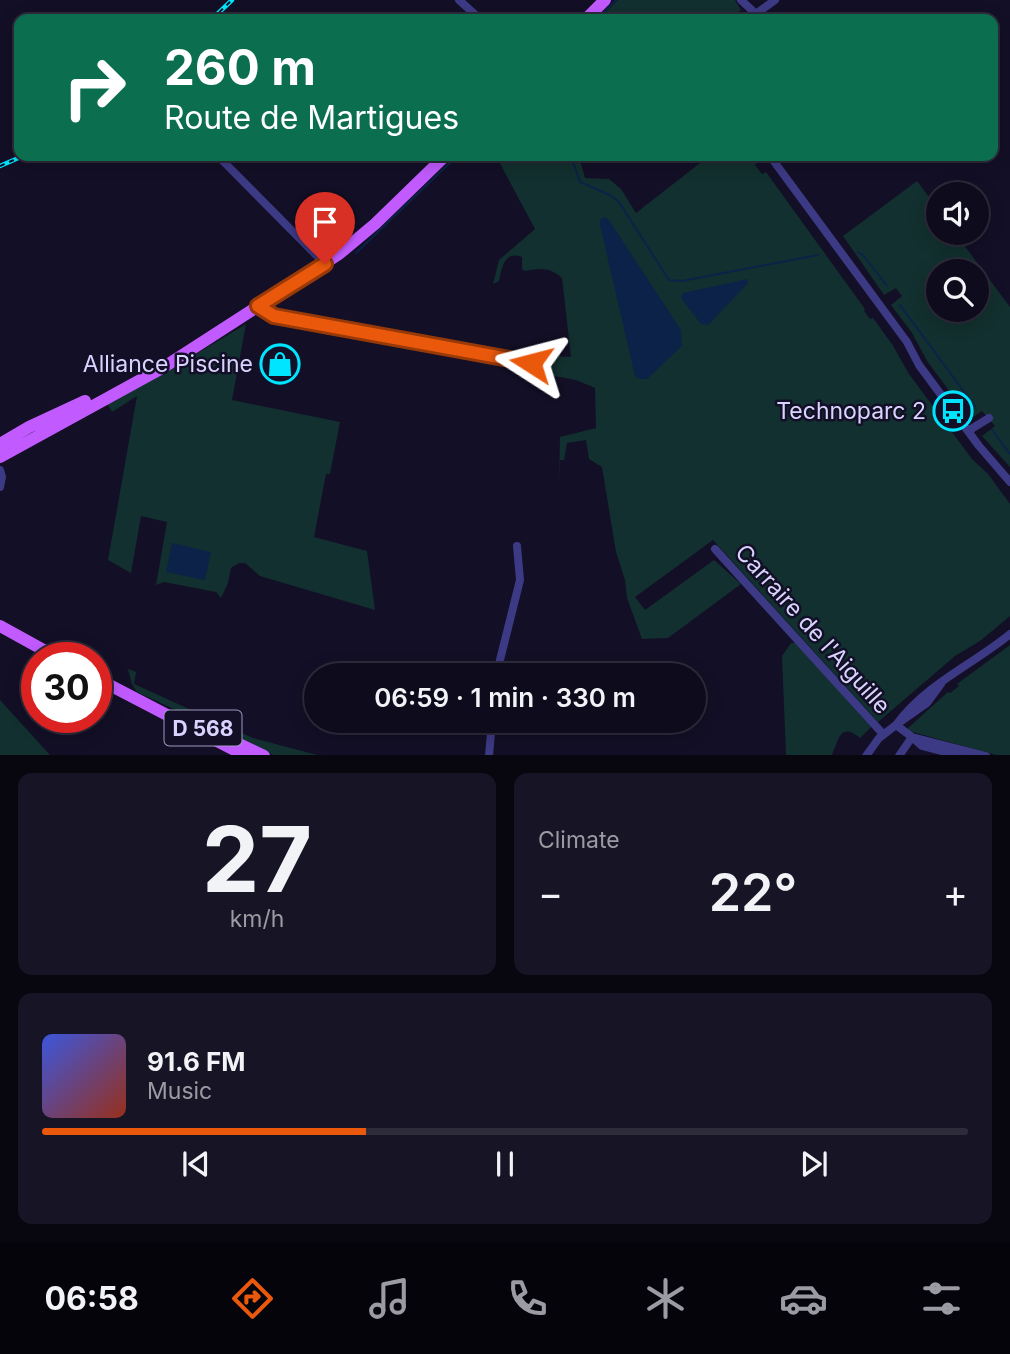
<!DOCTYPE html>
<meta charset="utf-8">
<style>
body{margin:0;font-family:Inter,sans-serif;background:#171425;color:#f1f3f6;height:100vh;display:flex;flex-direction:column;font-size:26px;white-space:nowrap}
*{box-sizing:border-box;margin:0}
p{font-size:23px;color:#9b9ba3}
.icon{flex:none;width:38px;height:38px;fill:none;stroke:currentColor;stroke-width:2;stroke-linecap:round;stroke-linejoin:round}
.map{position:relative;height:755px;overflow:hidden}
.side{display:flex;flex-direction:column;gap:18px;padding:18px;background:#08060f;flex:1}
.side>*{flex:none}
.hud{position:absolute;left:14px;top:14px;width:984px;height:147px;border-radius:14px;box-shadow:0 4px 18px #0003,0 0 0 2px #2e2b3b;background:#0b6e4f;color:#fff;overflow:hidden}
.fabs{position:absolute;left:926px;top:182px;display:grid;gap:14px}
.fabs a{display:grid;place-items:center;width:63px;height:63px;border-radius:50%;background:#0e0b1c;box-shadow:0 4px 18px #0003,0 0 0 2px #2e2b3b;font-size:35px}
.speed{position:absolute;left:21px;top:642px;display:flex;gap:14px;font-size:35px;font-weight:700;text-align:center}
.speed>*{display:grid;place-content:center;width:91px;height:91px;border-radius:50%;background:#0e0b1c;box-shadow:0 4px 18px #0003,0 0 0 2px #2e2b3b;line-height:1}
.speed .limit{border:10px solid #d22;background:#fff;color:#111}
.pin{position:absolute;display:grid;place-items:center;width:60px;height:60px;color:#fff;margin:-72px -30px;border-radius:50% 50% 50% 0;rotate:-45deg;box-shadow:0 0 7px #0007}
.pin .icon{rotate:45deg}
.me{position:absolute;width:77px;margin:-38px;rotate:279deg;stroke-linejoin:round;filter:drop-shadow(0 0 5px #0008)}
.turn{display:flex;align-items:center;gap:24px;height:147px;padding:0 35px;font-size:32px}
.turn .icon{width:91px;height:91px;stroke-width:2.5}
.turn b{display:block;font-size:49px;line-height:60px}
.big{font-size:52px;font-weight:600;line-height:1.1}
.side .tile{flex:1;display:flex;flex-direction:column;justify-content:center;gap:10px;min-width:0;padding:0 24px;border-radius:14px;background:#171425}
.side .dial{align-items:center;gap:0}
.dial b{font-size:91px;line-height:1}
.song{display:flex;align-items:center;gap:21px}
.cover{width:84px;height:84px;border-radius:10px;background:linear-gradient(135deg,hsl(230 70% 55%),hsl(10 70% 35%))}
.played{height:7px;border-radius:4px;background:linear-gradient(90deg,#ea580c 35%,#2e2b3b 35%)}
.keys{display:flex;justify-content:space-around;direction:ltr}
.heat{display:flex;justify-content:space-between;align-items:center;font-size:38px;direction:ltr}
.side .tiles{flex:1;display:grid;gap:18px;grid-template-columns:1fr 1fr}
.tile:last-child{grid-column:span 2}
.trip{position:absolute;left:304px;top:663px;width:402px;height:70px;border-radius:35px;background:#0e0b1c;box-shadow:0 4px 18px #0003,0 0 0 2px #2e2b3b;font-weight:600;line-height:70px;text-align:center}
.menu{display:flex;height:112px;justify-content:space-around;align-items:center;background:#06040b;color:#9b9ba3}
.menu .icon{width:49px;height:49px}
.menu .selected{color:#ea580c}
.menu b{font-size:32px;color:#f1f3f6}
.map>svg:first-child{display:block}
.green{fill:#12302f;fill-rule:evenodd}
.water{fill:#0c2248}
.lines{fill:none;stroke-linecap:round;stroke-linejoin:round}
.stream{stroke:#0c2248;stroke-width:2}
.minor{stroke:#3d3a85;stroke-width:8}
.primary{stroke:#c25bff;stroke-width:12}
.rail-casing{stroke:#00e5ff;stroke-width:4.5}
.rail{stroke:#130f26;stroke-width:2;stroke-dasharray:5;stroke-linecap:butt}
.route-casing{stroke:#983908;stroke-width:18}
.route{stroke:#ea580c;stroke-width:12}
.labels{text-anchor:middle;dominant-baseline:central;stroke-width:5;stroke-linejoin:round;paint-order:stroke}
.shield{fill:#130f26;stroke:#9e99be;stroke-width:2}
.shield-label{font-size:21px;font-weight:bold;fill:#d9d4ff}
.poi-label{font-size:23px;fill:#d9d4ff;stroke:#130f26;text-anchor:end}
.street-label{font-size:23px;fill:#d9d4ff;stroke:#130f26}
</style>
<div class="map">
<svg width="1010" height="756" viewBox="0 0 1010 756">
<rect width="100%" height="100%" fill="#130f26"/>
<path class="green" d="M618,0H735L741,10L728,19H648L642,12L633,19H599Z
M496,156H579L585,178L609,179L621,189L636,213L709,156H753L757,162L755,165L762,174L766,172L865,309L864,311L870,319L873,318L892,344L909,374L972,459L988,474L1010,504V616L980,641L955,656L878,722L713,540L635,597L645,610L714,560L741,584L668,638L642,639L627,598L625,580L616,552L602,467L589,459L586,440L567,443L564,460H560L559,486L560,437L596,428L595,388L576,380L532,372L534,360L501,354L571,357L562,278C550,267 540,268 525,271L522,269V257C504,250 502,268 499,281L493,284L499,260L535,229Z
M917,181L938,209V233H955L1010,307V467L982,436L995,426L982,411L970,419L927,361L912,333L891,305L902,296L896,288L884,295L843,236ZM938,271H976V310H938Z
M246,324L232,400L340,422L330,474H326L314,537L367,551L375,610L260,576L245,563H239L231,568L228,583L221,598L216,592L164,582L156,585L167,522L141,516L131,573L108,560L137,396L112,412L107,403L171,369Z
M791,643H797L871,727L860,738C840,722 839,739 832,755H786L782,656Z
M1010,645V755H996L909,731L908,728L948,692L950,693L959,686L957,684Z
M128,669L136,672L134,684L253,738L317,755H273L137,692L132,684Z
M0,700L50,755H0Z"/>
<path class="water" d="M605,217L609,220L681,330L682,346L647,379H640L635,376L600,225V220Z
M748,279V283L708,325L701,324L681,298L683,293Z
M172,543L211,552L205,580L166,572Z"/>
<g class="lines">
<path class="stream" d="M597,19L616,0
M571,156L580,182L610,195L619,202L669,280L682,281L818,255
M858,252L863,255L887,286
M356,253L457,156
M900,305L976,408
M992,430L1010,454"/>
<path class="minor" d="M459,0L480,19
M741,0L756,14
M749,19L775,0
M218,156L325,264
M770,156L907,342L919,365L979,446L1010,482
M258,306L274,316L531,364
M968,431L989,418
M0,470L2,477L0,487
M715,549L883,734
M496,676L520,580L517,546
M900,722L927,703L941,684
M896,725C926,684 972,665 1010,634
M489,756L492,721
M866,756L879,738L896,725L912,737L899,756
M961,756L922,746L912,737L986,756"/>
<path class="primary" d="M586,19L605,0
M0,444L29,427L85,401
M0,457L164,367L339,254L375,224L445,156
M0,626L58,658
M96,678L246,756
M241,745L264,756"/>
<g class="rail-casing">
<path id="rail" d="M212,19L232,0
M0,166L23,156"/>
</g>
<use href="#rail" class="rail"/>
</g>
<g class="lines">
<g class="route-casing">
<path id="route" d="M325,264L258,306L274,316L531,363"/>
</g>
<use href="#route" class="route"/>
</g>
<defs>
<g id="shop-ring" transform="scale(2.0125)"><circle r="9.5" fill="#130f26" stroke="#00e5ff" stroke-width="1.5"/><path d="M-5-2.5h2.3a2.7 3.5 0 0 1 5.4 0H5L5.5 6h-11ZM-1.5-2.5h3a1.5 2.3 0 0 0-3 0Z" fill="#00e5ff"/></g>
<g id="bus-ring" transform="scale(2.0125)"><circle r="9.5" fill="#130f26" stroke="#00e5ff" stroke-width="1.5"/><path d="M-5-6H5V4H4V6H2V4H-2V6H-4V4H-5ZM-3.5-4V0h7V-4ZM-3.5 1.2v1.5H-2V1.2ZM2 1.2v1.5H3.5V1.2Z" fill="#00e5ff"/></g>
</defs>
<g fill-rule="evenodd">
<use href="#shop-ring" x="280" y="364"/>
<use href="#bus-ring" x="953" y="411"/>
</g>
<g class="labels">
<rect class="shield" x="164.5" y="710.5" width="77" height="35" rx="5"/>
<g class="shield-label">
<text x="203" y="728">D 568</text>
</g>
<g class="poi-label">
<text x="253" y="364">Alliance Piscine</text>
<text x="926" y="411">Technoparc 2</text>
</g>
<g class="street-label">
<text transform="translate(813 629) rotate(48)">Carraire de l'Aiguille</text>
</g>
</g>
</svg>
<div class="fabs">
<a><svg class="icon" aria-label="sound" viewBox="0 0 24 24"><path d="M4 9h4l5-4v14l-5-4H4zM17 9q2 3 0 6"/></svg></a>
<a><svg class="icon" aria-label="search" viewBox="0 0 24 24"><circle cx="10" cy="10" r="6"/><path d="M15 15l6 6"/></svg></a>
</div>
<div class="speed"><div class="limit">30</div></div>
<div class="pin" style="left:325px;top:264px;background:#d93025"><svg class="icon" aria-label="arrive" viewBox="0 0 24 24"><path d="M6 21V4h12l-3 4 3 4H6"/></svg></div>
<svg class="me" style="left:531px;top:363px" viewBox="-20 -20 40 40"><path d="M0-17L14 15 0 8-14 15z" fill="#ea580c" stroke="#fff" stroke-width="4"/></svg>
<div class="trip">06:59 · 1 min · 330 m</div>
<div class="hud">
<div class="turn"><svg class="icon" aria-label="right" viewBox="0 0 24 24"><path d="M7 20v-9h11M14 6l5 5-5 5"/></svg><div><b>260 m</b>Route de Martigues</div></div>
</div>
</div>
<section class="side">
<div class="tiles">
<div class="tile dial"><b>27</b><p>km/h</p></div>
<div class="tile"><p>Climate</p>
<div class="heat"><a>−</a><b class="big">22°</b><a>+</a></div>
</div>
<div class="tile">
<div class="song"><i class="cover"></i><div><b>91.6 FM</b><p>Music</p></div></div>
<div class="played"></div>
<div class="keys"><svg class="icon" aria-label="previous" viewBox="0 0 24 24"><path d="M18 5L8 12l10 7zM5 5v14"/></svg><svg class="icon" aria-label="pause" viewBox="0 0 24 24"><path d="M8 5v14M16 5v14"/></svg><svg class="icon" aria-label="next" viewBox="0 0 24 24"><path d="M6 5l10 7-10 7zM19 5v14"/></svg></div>
</div>
</div>
</section>
<nav class="menu">
<b>06:58</b>
<svg class="icon selected" aria-label="directions" viewBox="0 0 24 24"><path d="M12 3l9 9-9 9-9-9zM9 14v-3h6M13 9l2 2-2 2"/></svg>
<svg class="icon" aria-label="music" viewBox="0 0 24 24"><path d="M9 18V5l10-2v13"/><circle cx="6" cy="18" r="3"/><circle cx="16" cy="16" r="3"/></svg>
<svg class="icon" aria-label="phone" viewBox="0 0 24 24"><path d="M5 4h4l2 5-3 2q2 4 5 5l2-3 5 2v4C11 20 4 13 5 4z"/></svg>
<svg class="icon" aria-label="climate" viewBox="0 0 24 24"><path d="M12 3v18M4 7l16 10M4 17L20 7"/></svg>
<svg class="icon" aria-label="car" viewBox="0 0 24 24"><path d="M5 17H2v-5l4-1 3-4h7l3 4 3 1v5h-3M9 17h6M6 11h13"/><circle cx="7" cy="17" r="2"/><circle cx="17" cy="17" r="2"/></svg>
<svg class="icon" aria-label="filters" viewBox="0 0 24 24"><path d="M4 7h16M4 17h16"/><circle cx="9" cy="7" r="2"/><circle cx="15" cy="17" r="2"/></svg>
</nav>
